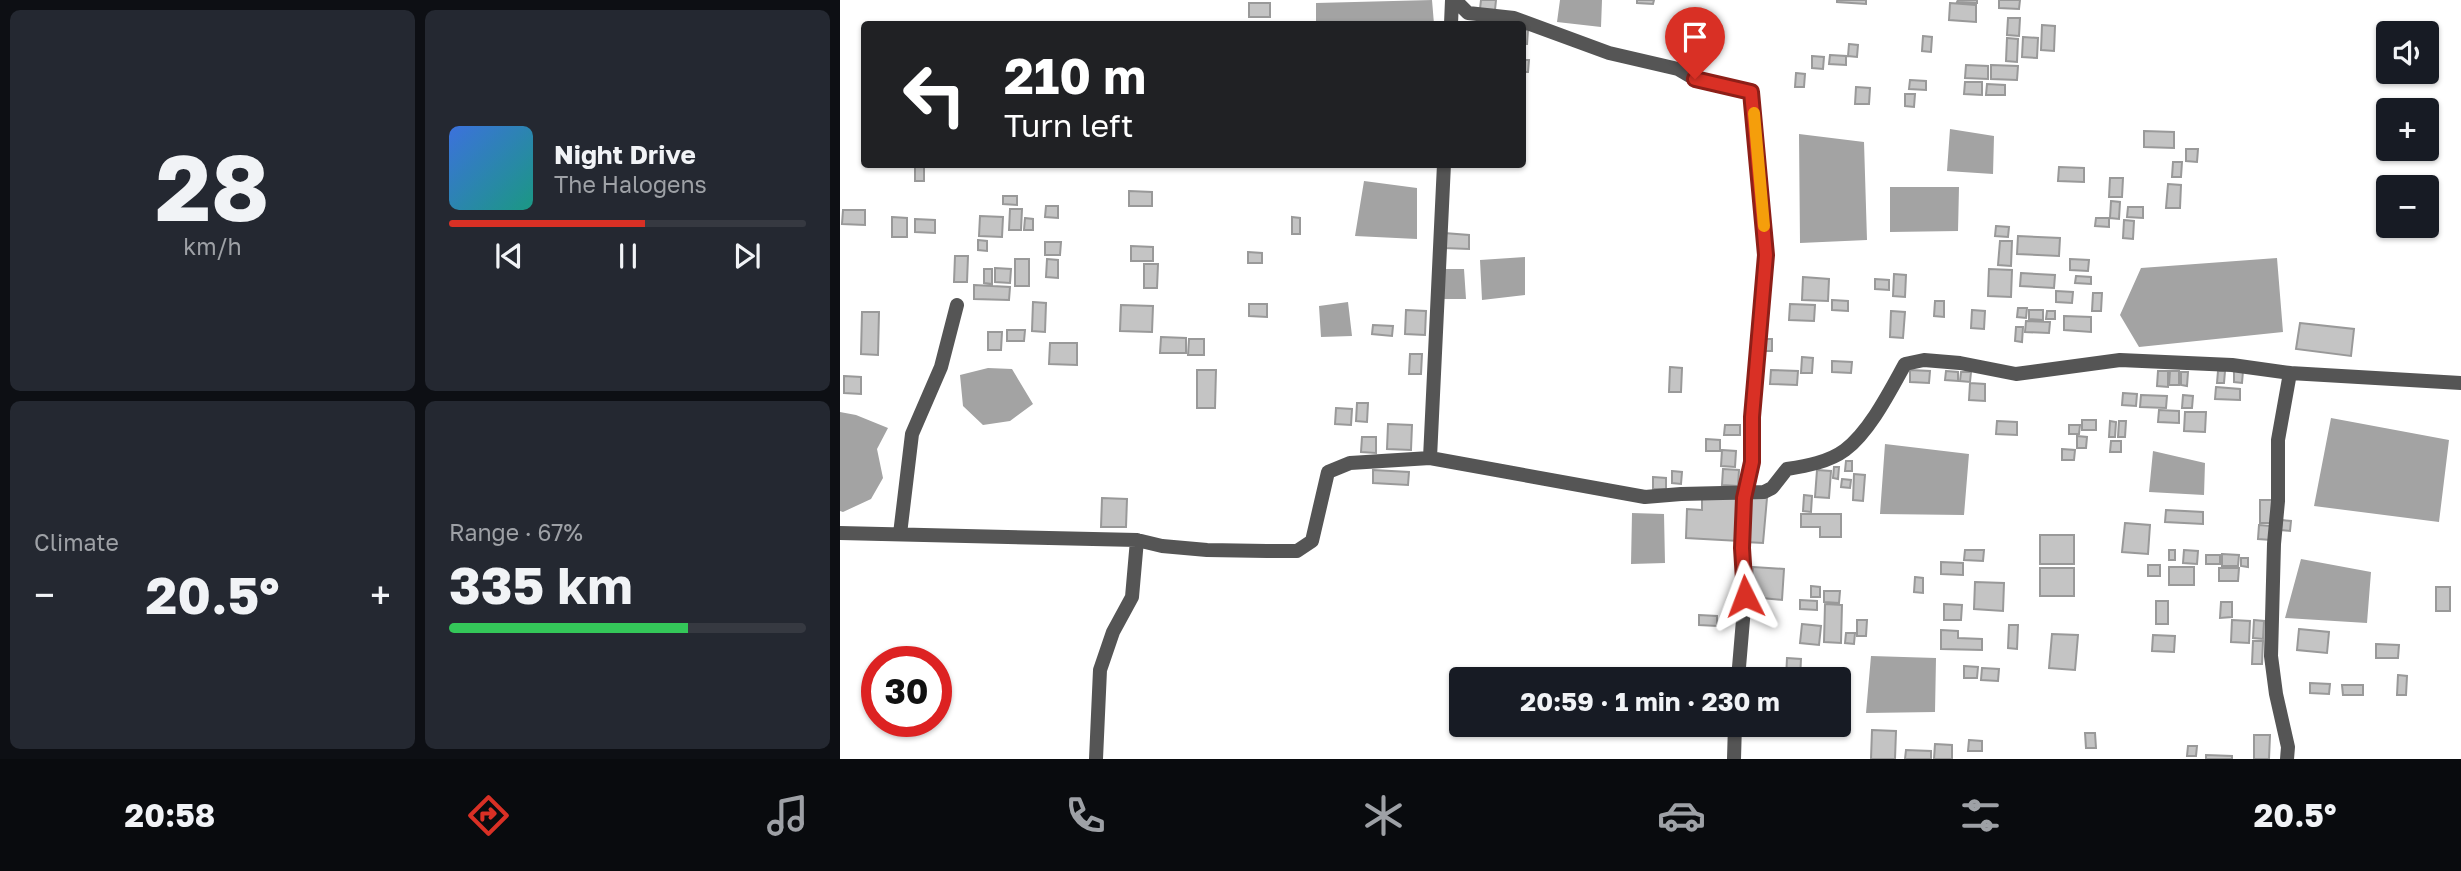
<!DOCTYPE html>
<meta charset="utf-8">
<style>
body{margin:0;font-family:"Golos Text",sans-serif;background:#242831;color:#f1f3f6;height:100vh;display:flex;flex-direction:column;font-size:26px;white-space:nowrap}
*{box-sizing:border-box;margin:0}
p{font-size:23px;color:#9ea1a6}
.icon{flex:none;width:38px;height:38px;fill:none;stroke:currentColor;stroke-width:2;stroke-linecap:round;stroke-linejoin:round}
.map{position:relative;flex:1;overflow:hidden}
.details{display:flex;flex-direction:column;gap:10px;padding:10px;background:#0d0f14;width:840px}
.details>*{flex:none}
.top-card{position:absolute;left:21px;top:21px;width:665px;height:147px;border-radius:7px;box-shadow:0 2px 5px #0004;background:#202124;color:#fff;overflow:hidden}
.tools{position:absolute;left:1536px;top:21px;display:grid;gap:14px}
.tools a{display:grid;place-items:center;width:63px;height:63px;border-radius:7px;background:#171b24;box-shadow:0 2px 5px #0004;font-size:35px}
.speed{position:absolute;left:21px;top:646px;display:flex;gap:14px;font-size:35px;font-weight:700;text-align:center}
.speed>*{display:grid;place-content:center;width:91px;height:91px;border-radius:50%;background:#171b24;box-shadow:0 2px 5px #0004;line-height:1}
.speed .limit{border:10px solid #d22;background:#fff;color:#111}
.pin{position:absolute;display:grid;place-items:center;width:60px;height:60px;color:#fff;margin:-72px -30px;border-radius:50% 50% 50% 0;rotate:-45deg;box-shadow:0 0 7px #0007}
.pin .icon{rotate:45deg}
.me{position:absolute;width:77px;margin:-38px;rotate:357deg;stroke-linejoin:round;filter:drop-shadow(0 0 5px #0008)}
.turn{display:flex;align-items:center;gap:24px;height:147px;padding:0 28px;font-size:32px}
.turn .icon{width:91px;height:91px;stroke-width:2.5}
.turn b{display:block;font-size:49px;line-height:60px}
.big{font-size:52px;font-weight:700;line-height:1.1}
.details .widget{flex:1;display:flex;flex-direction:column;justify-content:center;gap:10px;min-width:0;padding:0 24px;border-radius:10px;background:#242831}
.details .dial{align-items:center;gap:0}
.dial b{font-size:91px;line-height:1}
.song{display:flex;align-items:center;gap:21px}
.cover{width:84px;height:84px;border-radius:10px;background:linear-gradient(135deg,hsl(220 70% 55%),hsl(170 70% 35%))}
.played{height:7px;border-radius:4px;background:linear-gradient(90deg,#d93025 55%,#363941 55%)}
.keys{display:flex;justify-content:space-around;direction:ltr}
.heat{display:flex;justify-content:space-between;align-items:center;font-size:38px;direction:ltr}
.charge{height:10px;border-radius:5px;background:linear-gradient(90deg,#34c759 67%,#363941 0)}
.details .tiles{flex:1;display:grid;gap:10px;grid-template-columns:repeat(2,1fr)}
.trip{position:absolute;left:609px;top:667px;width:402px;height:70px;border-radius:7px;background:#171b24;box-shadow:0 2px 5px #0004;font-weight:700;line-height:70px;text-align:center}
.dock{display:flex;height:112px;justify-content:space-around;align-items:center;background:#090b0e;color:#9ea1a6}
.dock .icon{width:49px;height:49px}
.dock .active{color:#d93025}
.dock b{font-size:32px;color:#f1f3f6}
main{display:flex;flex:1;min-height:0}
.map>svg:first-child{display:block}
.water{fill:#a3a3a3}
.building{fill:#c4c4c4;stroke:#999;stroke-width:2}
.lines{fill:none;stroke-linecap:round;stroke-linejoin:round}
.minor{stroke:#555;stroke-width:14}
.route-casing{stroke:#8d1f18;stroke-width:18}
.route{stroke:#d93025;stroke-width:12}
.slow{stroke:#f59e0b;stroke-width:12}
</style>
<main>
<section class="details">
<div class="tiles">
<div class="widget dial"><b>28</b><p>km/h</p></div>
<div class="widget">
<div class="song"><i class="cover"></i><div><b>Night Drive</b><p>The Halogens</p></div></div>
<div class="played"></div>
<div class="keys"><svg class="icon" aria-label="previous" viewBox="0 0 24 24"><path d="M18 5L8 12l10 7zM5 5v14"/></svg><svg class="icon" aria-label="pause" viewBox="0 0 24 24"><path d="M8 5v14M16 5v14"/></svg><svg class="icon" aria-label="next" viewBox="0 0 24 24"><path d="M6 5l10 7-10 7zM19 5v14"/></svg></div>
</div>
<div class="widget"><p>Climate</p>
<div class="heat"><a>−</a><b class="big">20.5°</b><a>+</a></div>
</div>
<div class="widget"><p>Range · 67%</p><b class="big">335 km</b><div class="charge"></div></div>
</div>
</section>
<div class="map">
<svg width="1621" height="759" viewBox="0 0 1621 759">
<rect width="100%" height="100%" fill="#fff"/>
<path class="water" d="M592,0L594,24H476V3Z
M720,0H762L761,27L717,22Z
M1110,129L1154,136L1153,174L1107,171Z
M959,134L1024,142L1027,240L960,243Z
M524,181L577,188V239L515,236Z
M1119,187L1118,231L1050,232V187Z
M685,257V295L642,300L640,260Z
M1437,258L1443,332L1299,347L1280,315L1301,268Z
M601,269H624L626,299H602Z
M508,302L512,336L481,337L479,306Z
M148,368L172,369L193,404L170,421L143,425L123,406L120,375Z
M0,412L16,415L48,428L37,449L43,478L31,499L3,512L0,511Z
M1491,418L1609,440L1599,522L1474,506Z
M1045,444L1129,454L1124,515L1040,514Z
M1313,451L1365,463L1364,495L1309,492Z
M792,513L824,514L825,563L791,564Z
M1461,559L1531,572L1527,623L1445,618Z
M1031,656L1096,658L1095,712L1026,713Z"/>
<path class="building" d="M641,0H656L655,10L640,9Z
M797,0H814L813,4L797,3Z
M997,0H1026V4L997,2Z
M1118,0H1137V3L1117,2Z
M1159,0H1180L1179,9L1159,8Z
M409,3H430V17H409Z
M1110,3L1136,5V22L1109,20Z
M1168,18H1180L1179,36L1167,35Z
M1202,25L1215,26L1214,51L1201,50Z
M682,30H688L687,44H682Z
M1083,36L1092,37L1091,52L1082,51Z
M1183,37L1198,38L1197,58L1182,57Z
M1167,38L1178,39L1177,62L1166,61Z
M1009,44L1018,45L1017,57L1008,56Z
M990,55L1006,56V65L989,64Z
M972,56L984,57L983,69L972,68Z
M682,60H689L688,72H682Z
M1126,65L1148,66V79L1125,78Z
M1151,65L1178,66L1177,80L1151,79Z
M956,73L965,74L964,87H955Z
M1070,80L1086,81V90L1069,89Z
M1125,82H1142V95L1124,94Z
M1147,84L1165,85V95H1146Z
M1016,87L1030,88L1029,104H1015Z
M1065,94H1075L1074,107L1065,106Z
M1304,131L1334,132V148L1304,147Z
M1346,149H1358L1357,162L1346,161Z
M1333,162H1342L1341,177H1332Z
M75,165L84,166V181H75Z
M1219,167L1244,168V182L1218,181Z
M1270,178H1283L1282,197H1269Z
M1328,184L1341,185L1340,208H1326Z
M289,191L312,192V206H289Z
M163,196H177V205L163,204Z
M1271,201L1280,202L1279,219L1270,218Z
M206,206H218V218L205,217Z
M1288,207H1303V218L1287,217Z
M170,209H182L181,230H169Z
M3,210H25V225L2,224Z
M140,216L163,217L162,237L139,236Z
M52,217L67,218V237H52Z
M452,217L460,218V234H452Z
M185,218L193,219V230H184Z
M1256,218H1269V227L1255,226Z
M75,219L95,220V233L75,232Z
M1284,220L1294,221L1293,239L1283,238Z
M1156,226L1169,227L1168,237L1155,236Z
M604,233L629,235V249L604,248Z
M1178,236L1220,238L1219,256L1177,254Z
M138,240L147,241V251L138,250Z
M1160,241H1172L1171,266L1158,265Z
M205,242H221L220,255H205Z
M291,246L313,247V261H291Z
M408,252L422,253V263H408Z
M115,256H128L127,282H114Z
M175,259H189V286H175Z
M207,259L218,260V278L206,277Z
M1230,259L1249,260L1248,271L1230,270Z
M304,264H318L317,288H304Z
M155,268L171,269L170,283L155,282Z
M144,269H152V284L144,283Z
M1149,269L1172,270L1171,297L1148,296Z
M1181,273L1215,275L1214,288L1180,286Z
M1054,274L1066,275L1065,297L1053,296Z
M1236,276L1251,277V284L1235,283Z
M963,277L989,279L988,301L962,300Z
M1035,279L1049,280V290L1035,289Z
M134,285L170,287L169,300L134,299Z
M1216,291L1233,292L1232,303L1216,302Z
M1253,293H1262L1261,311H1252Z
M992,300L1008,301V311L992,310Z
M1095,301H1104V317L1094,316Z
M193,302L206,303L205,332L192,331Z
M409,304H427V317L409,316Z
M950,304L975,305L974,321L949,320Z
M281,305L313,306L312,332L280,331Z
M1178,308H1187L1186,318L1177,317Z
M566,310L586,311L585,335L565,334Z
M1132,310L1145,311L1144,329L1131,328Z
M1189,310H1203V320L1189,319Z
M1051,311L1065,312L1063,338L1050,337Z
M1207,311H1215V319H1206Z
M22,312H39L38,355L21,354Z
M1224,316L1251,317V332L1224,330Z
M1186,321L1210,322L1209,333L1185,332Z
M1460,323L1514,329L1511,356L1456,349Z
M533,325L553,326L552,336L532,334Z
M1176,327H1183L1182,342L1175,341Z
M167,330H185L184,341H167Z
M148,332H162L161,350H148Z
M321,337L346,338V353H320Z
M349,339H364V355H348Z
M923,339H932V351H922Z
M210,343H237V365L209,364Z
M570,354H582L581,374H569Z
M962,357L973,358L972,373H961Z
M992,361L1012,362L1011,373L992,372Z
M830,367L842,368L841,392H829Z
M357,370H376L375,408H357Z
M931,370L958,371L957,385L930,384Z
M1070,370L1090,371L1089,383L1070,382Z
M1106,371L1118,372V381L1105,380Z
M1318,371H1328V387L1317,386Z
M1330,371H1339V385H1329Z
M1378,371H1385L1384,383H1377Z
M1394,371H1403L1402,383L1394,382Z
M1121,372H1131L1130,382L1120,381Z
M1341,372H1348L1347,386L1341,385Z
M4,376L21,377V394L4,393Z
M1130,383L1145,384V401L1129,400Z
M1376,387L1400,389V400L1375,399Z
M1283,393L1297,394L1296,406L1282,405Z
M1301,395L1327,396L1326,408L1300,407Z
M1343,395L1353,396L1352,408H1342Z
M517,403H528L527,422L516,421Z
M496,408L512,409L511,425L495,424Z
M1319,410L1339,411V423L1318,422Z
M1345,412H1366L1365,432L1344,431Z
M1242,420H1256V430H1242Z
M1157,421L1177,422V435L1156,434Z
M1270,421L1276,422L1275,437H1269Z
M1279,421H1286L1285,437H1278Z
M548,424L572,425L571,450L547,449Z
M885,425H900V435H884Z
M1229,425H1240L1239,434H1229Z
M1237,436L1247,437L1246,448H1237Z
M522,437H536V453L521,452Z
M866,439L880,440V451H866Z
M1271,441H1281V452H1270Z
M1222,449L1235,450L1234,460H1222Z
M882,450L896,451L895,467L881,466Z
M1006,461H1012V471H1005Z
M994,467H999L998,479L993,478Z
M883,469L899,470L898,486L882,485Z
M533,470L569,472L568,485L533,483Z
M977,470L991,471L989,498L975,497Z
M832,471L842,472L841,484L832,483Z
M1014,474L1025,475L1023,501L1013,500Z
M813,477L826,478V489H813Z
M1002,479L1011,480L1010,488L1001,487Z
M964,495L972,496L971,512L963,511Z
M862,497L901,499L899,541L846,538L847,509L862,510Z
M909,497L927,498L923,543L905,542Z
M262,498L287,499L286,527H261Z
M1420,500H1433L1432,523H1420Z
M1326,510L1363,512V524L1325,522Z
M961,514H1001V537H980V527H961Z
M1442,520L1451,521L1450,531L1441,530Z
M1285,523L1310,525L1308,554L1282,552Z
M1419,525L1431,526V540L1418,539Z
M1200,535H1234V564H1200Z
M1125,550H1144L1143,561L1124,560Z
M1329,550H1335V560H1329Z
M1344,550L1358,551L1357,564L1343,563Z
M1382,554L1399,555L1398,566H1382Z
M1366,555H1380V564H1366Z
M1401,558H1408V567L1401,566Z
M1101,562L1123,563V575L1101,574Z
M1308,565H1320V576H1308Z
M913,567L944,569L942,600L911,597Z
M1329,567H1354V585H1329Z
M1200,568H1234V596H1200Z
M1379,568H1399L1398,581H1379Z
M1075,577L1083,578V593L1074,592Z
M1135,582L1164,583L1163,611L1134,609Z
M971,586L980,587V597H971Z
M1596,587H1610V611H1596Z
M984,591H1000L999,603L984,602Z
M960,600L977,601V610L960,609Z
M1316,601H1328V624H1316Z
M1381,602H1392V617L1380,618Z
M985,604L1002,605L1001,643L984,642Z
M1104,604L1122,605L1121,620H1104Z
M859,615L877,616V626L859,625Z
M1017,620H1027L1026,636H1017Z
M1392,620L1410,621L1409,643L1391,642Z
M1414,620L1424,621L1423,639L1413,638Z
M962,624L981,626L979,645L960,643Z
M1169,625H1178L1177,649L1168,648Z
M1459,629L1489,632L1487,653L1457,650Z
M1101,630L1118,631V638L1142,639V650L1101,649Z
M1006,633H1015L1014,644L1005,643Z
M1212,634L1238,635L1235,670L1209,668Z
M1313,635L1335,636L1334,652L1312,651Z
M1413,641H1423L1422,664H1412Z
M1536,644L1559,645L1558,658H1536Z
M947,658L961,659L960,679H946Z
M1124,666L1138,667L1137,678H1124Z
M1142,668L1159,669L1158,681L1141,680Z
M994,670H1002L1000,690L999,679H993Z
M1558,675L1567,676L1566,695H1557Z
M1470,683L1490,684L1489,694L1470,693Z
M1502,685H1523V695H1503Z
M999,692H1006L1005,703H999Z
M931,724H942L941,732L930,731Z
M1032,730L1056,731L1055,759H1031Z
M1245,733H1255L1256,748H1246Z
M1414,735H1430L1429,759H1414Z
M1129,740L1142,741V751H1128Z
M1095,744L1112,745V759H1094Z
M1348,746H1357L1356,756H1347Z
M1066,750L1091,751V759H1065Z
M1366,755L1392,756V759H1366Z"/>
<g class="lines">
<path class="minor" d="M615,0L628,13L674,18L769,53L838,69L855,79L911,91L926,255L912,417V462L904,498L902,548L905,596L898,679
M611,24L612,0
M590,458L604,164
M0,533L297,540
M60,534L72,434L101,367L117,305
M256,759L260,670L273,632L292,597L297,540L322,546L367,550L427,551H457L472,541L488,472L510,463L590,458L805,497L841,494L924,492L932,488L947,469C966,466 989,462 1005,450C1030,431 1050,391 1065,364L1084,360L1120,363L1176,374L1280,360L1392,365L1450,373L1621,383
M894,759L895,724
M1447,759L1448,747L1436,694L1431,656L1434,544L1438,501V440L1450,373"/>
</g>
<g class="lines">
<g class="route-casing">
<path id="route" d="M855,79L911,92L926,255L912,417V462L904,498L902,548L905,596"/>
</g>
<use href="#route" class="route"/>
<path class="slow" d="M914,113L924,226"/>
</g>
</svg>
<div class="tools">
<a><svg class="icon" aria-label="sound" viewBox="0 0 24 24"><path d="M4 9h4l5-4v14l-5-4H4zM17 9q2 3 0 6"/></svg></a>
<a>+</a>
<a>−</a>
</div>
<div class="speed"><div class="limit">30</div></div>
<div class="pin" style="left:855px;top:79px;background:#d93025"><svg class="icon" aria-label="arrive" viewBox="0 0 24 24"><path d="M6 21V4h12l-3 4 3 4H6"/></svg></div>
<svg class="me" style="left:905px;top:596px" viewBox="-20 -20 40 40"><path d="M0-17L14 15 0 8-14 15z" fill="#d93025" stroke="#fff" stroke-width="4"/></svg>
<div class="trip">20:59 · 1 min · 230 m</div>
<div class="top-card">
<div class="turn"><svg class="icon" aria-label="left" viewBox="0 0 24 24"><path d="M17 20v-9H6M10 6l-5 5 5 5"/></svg><div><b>210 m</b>Turn left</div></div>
</div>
</div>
</main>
<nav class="dock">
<b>20:58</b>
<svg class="icon active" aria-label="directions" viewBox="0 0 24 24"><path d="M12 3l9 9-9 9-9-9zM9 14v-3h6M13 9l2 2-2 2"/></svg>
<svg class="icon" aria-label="music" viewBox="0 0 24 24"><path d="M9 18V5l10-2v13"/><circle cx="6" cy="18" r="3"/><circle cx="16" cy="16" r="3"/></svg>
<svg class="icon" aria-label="phone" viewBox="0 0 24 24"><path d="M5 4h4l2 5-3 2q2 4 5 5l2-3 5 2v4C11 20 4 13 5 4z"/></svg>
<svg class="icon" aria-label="climate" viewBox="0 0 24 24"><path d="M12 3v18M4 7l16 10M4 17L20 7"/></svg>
<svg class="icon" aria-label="car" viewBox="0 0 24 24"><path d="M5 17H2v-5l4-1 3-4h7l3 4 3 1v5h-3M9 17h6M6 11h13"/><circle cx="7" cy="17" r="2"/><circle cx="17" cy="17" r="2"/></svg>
<svg class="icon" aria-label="filters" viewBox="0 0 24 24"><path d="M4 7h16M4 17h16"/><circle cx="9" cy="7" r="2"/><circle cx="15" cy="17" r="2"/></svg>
<b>20.5°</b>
</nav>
